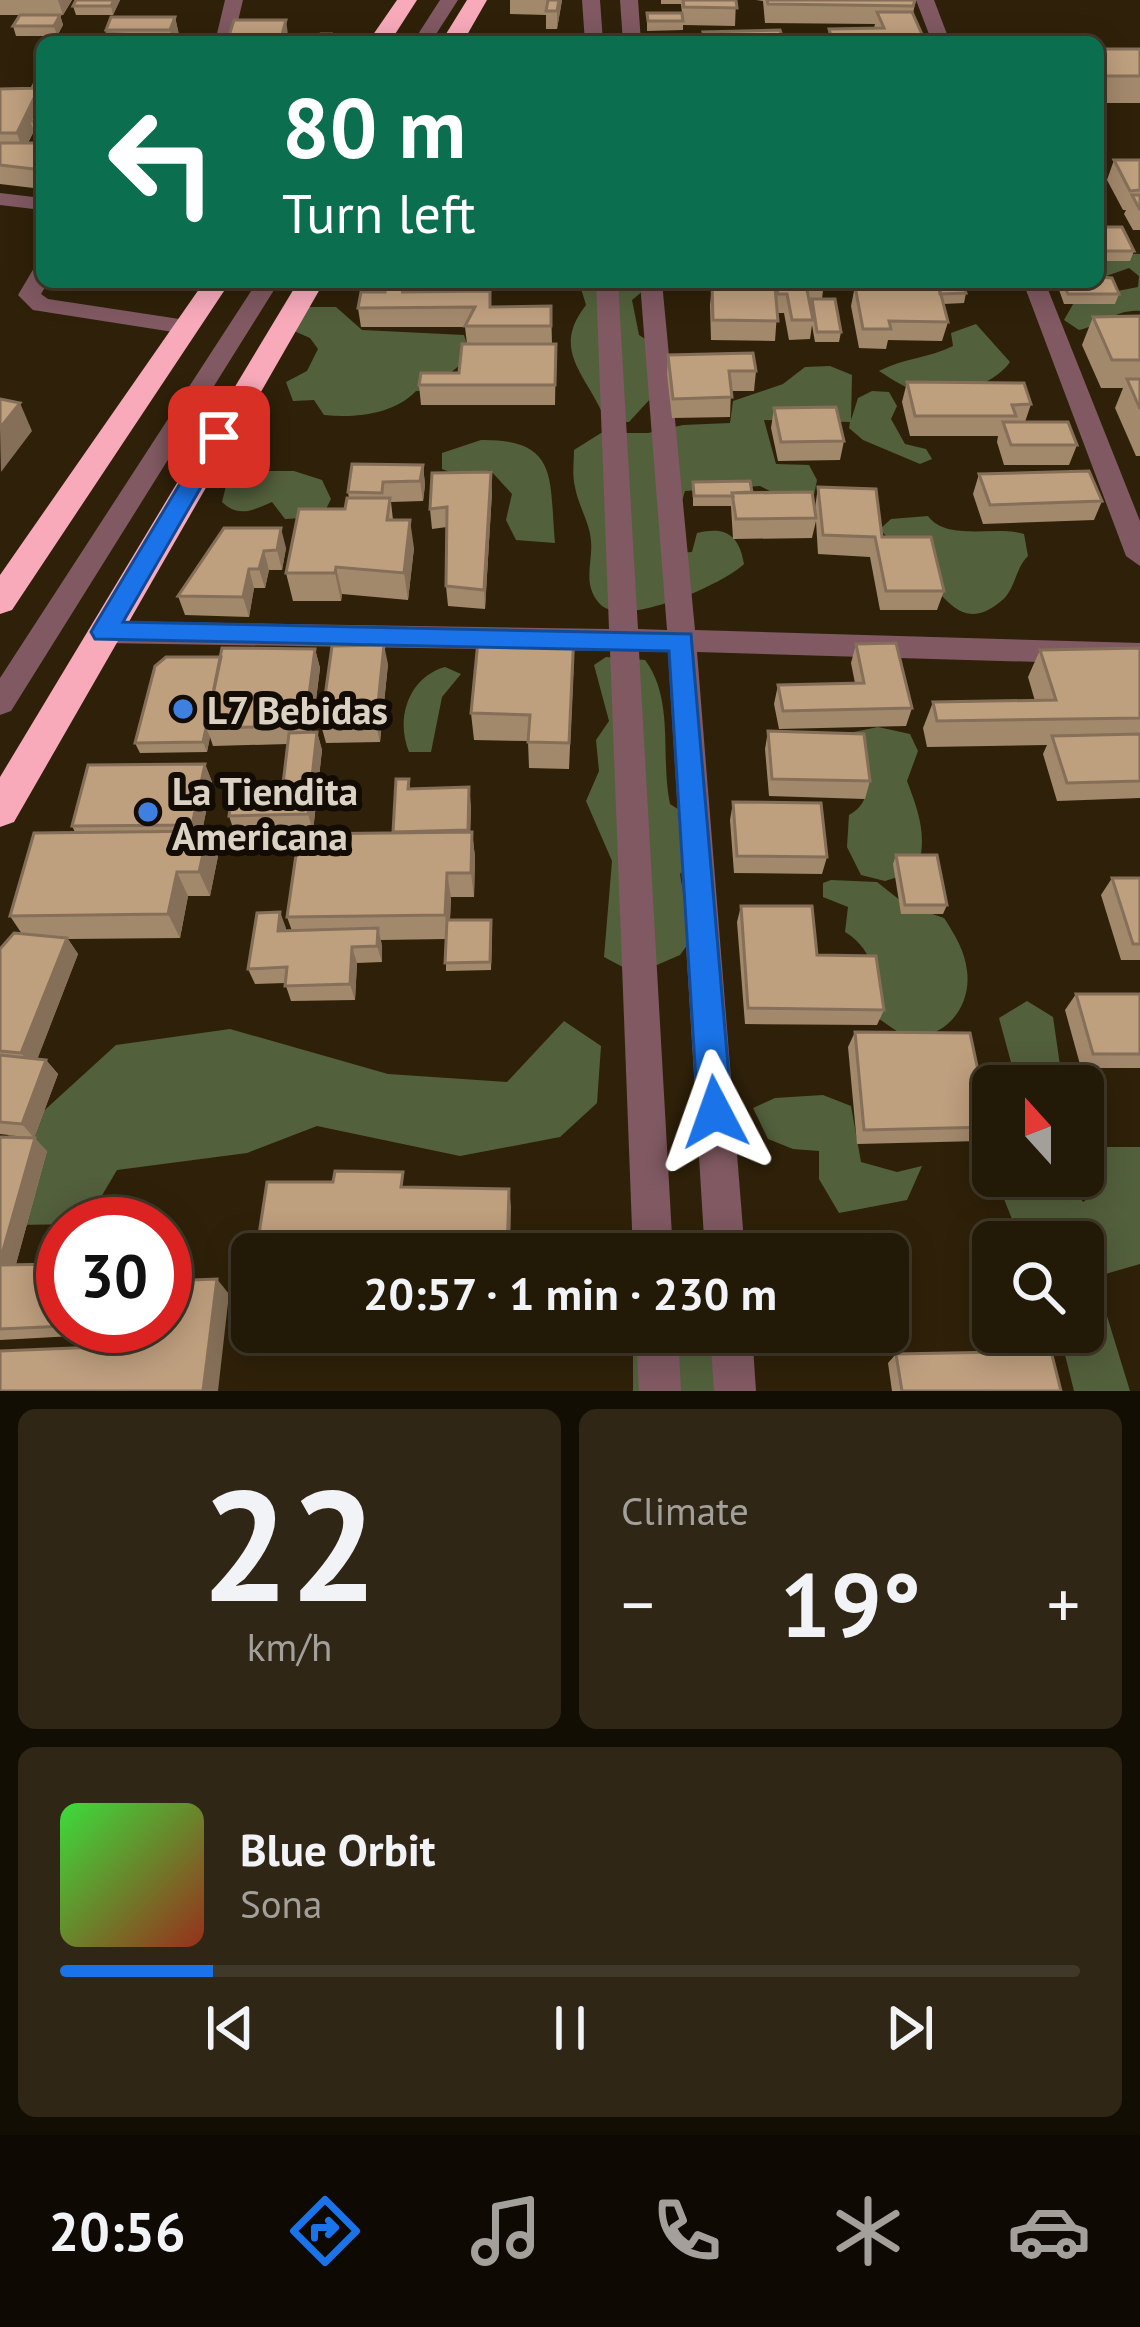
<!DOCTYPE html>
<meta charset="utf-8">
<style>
body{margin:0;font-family:"PT Sans",sans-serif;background:#2f2615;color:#f1f3f6;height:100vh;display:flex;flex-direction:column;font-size:45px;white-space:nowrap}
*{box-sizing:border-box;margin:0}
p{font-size:39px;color:#a3a09b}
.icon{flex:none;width:66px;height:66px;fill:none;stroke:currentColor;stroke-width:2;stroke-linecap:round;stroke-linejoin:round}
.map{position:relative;height:1391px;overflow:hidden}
.details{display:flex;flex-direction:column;gap:18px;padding:18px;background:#130e04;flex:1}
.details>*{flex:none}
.guide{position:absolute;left:36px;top:36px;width:1068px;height:252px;border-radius:18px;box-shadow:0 6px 30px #0003,0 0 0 3px #403828;background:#0b6e4f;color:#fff;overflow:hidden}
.needle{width:78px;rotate:339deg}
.tools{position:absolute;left:972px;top:1065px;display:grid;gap:24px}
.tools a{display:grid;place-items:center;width:132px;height:132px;border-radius:18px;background:#231907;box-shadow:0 6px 30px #0003,0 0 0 3px #403828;font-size:60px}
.speed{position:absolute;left:36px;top:1197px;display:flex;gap:24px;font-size:60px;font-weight:700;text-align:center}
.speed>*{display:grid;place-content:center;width:156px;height:156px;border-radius:50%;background:#231907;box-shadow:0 6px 30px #0003,0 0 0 3px #403828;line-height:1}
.speed .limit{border:18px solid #d22;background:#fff;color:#111}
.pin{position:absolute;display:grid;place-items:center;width:102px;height:102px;color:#fff;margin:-51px;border-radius:24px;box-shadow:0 6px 18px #0006}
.me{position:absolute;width:132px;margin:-66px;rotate:356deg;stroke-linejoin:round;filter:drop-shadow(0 0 9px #0008)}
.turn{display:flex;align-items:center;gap:42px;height:252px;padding:0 48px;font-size:54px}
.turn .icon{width:156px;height:156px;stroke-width:2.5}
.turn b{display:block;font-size:84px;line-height:102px}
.big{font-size:90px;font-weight:700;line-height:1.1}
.details .card{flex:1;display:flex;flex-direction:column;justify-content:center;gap:18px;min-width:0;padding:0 42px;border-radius:18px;background:#2f2615}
.details .dial{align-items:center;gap:0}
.dial b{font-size:156px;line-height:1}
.song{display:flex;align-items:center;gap:36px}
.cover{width:144px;height:144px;border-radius:18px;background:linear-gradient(135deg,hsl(120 70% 55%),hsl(10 70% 35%))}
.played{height:12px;border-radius:6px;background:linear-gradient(90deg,#1a73e8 15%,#403828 15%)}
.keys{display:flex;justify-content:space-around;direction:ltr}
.heat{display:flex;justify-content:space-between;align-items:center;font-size:66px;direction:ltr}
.details .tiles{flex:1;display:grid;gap:18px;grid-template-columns:1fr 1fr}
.card:last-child{grid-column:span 2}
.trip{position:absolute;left:231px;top:1233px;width:678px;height:120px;border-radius:18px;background:#231907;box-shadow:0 6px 30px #0003,0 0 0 3px #403828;font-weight:700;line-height:120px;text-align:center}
.dock{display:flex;height:192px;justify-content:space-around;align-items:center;background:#0e0a03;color:#a3a09b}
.dock .icon{width:84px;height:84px}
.dock .current{color:#1a73e8}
.dock b{font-size:54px;color:#f1f3f6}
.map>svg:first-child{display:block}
.forest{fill:#53603c}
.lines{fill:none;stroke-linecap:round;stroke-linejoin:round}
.minor{fill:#805962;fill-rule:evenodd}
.highway{fill:#f8aabb;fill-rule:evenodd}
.wall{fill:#a3896c}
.shaded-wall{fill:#856f58}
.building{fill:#be9f7e;stroke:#856f58;stroke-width:3}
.route{fill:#1a73e8;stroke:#114b97;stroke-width:3}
.shop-dot{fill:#3f7fe0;stroke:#120c04;stroke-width:4.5}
.labels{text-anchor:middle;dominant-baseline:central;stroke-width:12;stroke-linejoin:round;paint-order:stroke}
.poi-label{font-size:39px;font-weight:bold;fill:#dbd2c4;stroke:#120c04;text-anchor:start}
</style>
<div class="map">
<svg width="1140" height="1391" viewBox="0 0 1140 1391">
<rect width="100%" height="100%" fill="#2f2109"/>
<path class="forest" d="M1098,253L1140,254V311C1117,309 1102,325 1079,330L1064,320L1076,299L1138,287L1139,276L1129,268L1098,279Z
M579,282H654L632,300L639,335L661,349L651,398L629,422H606C589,376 549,352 586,305Z
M303,307H336L362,330L464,335L471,356L449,374L440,390L416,391C393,415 355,418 324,415L314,400L293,401L286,382L307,371L318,349L310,338L294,331Z
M976,324L1010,362C996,383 948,402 923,394C907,389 893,380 879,371C904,358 929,358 953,346L951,333Z
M830,366L852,375L851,420L858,398L872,391L889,392L897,406L891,419L905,444L926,449L932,459L920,464L863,440L849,428L850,422L764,420L776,464L809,465L817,480L813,500L799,506L760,486L685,491L679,511L678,553L692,552L697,533C725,526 739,534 744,564C724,584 621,630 599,603C582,583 593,563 591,541C590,523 578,505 575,487C572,475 574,462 574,450L601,433H648L683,425L730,423L733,401L783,384L805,367Z
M481,440C560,439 549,479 555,543L516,540L506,520L512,494L490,470L469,479L442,469V453Z
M267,471H294L322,480L331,499L322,517L285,519L272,502C254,510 238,518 222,502L226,486Z
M928,516C947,542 995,525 1024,534L1028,556C1014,570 1016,590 1000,602C968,628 952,607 931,584C915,565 896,549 880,529L891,519Z
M606,657L645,660C675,700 660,757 670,804L692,818L702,843L680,874L691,940L680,955L636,974L604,957L612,861L586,801L599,771L596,740L609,721L594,665Z
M445,667L461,674L442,697L431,752H409C395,718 409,677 445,667Z
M878,727L910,734L918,751L907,781C919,813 928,837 917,871L885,881L861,875L847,847L849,815C876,800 864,778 858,752L839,743L849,733Z
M831,880L877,882L906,905L944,918C955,935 965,951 967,971C972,1007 943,1044 904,1034C896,1032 886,1023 879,1019C876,985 878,952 845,932L848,907L823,897V883Z
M1027,1001L1053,1017L1063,1086L993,1089L991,1079L1012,1066L999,1018Z
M564,1021L601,1046L597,1103L560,1137L460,1156L317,1126L247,1153L117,1170L85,1224L13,1225L0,1139L25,1128L116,1045L230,1029L388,1074L507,1082Z
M823,1095L851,1106L861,1162L897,1172L922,1166L907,1200L839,1213L819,1179V1151L793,1149L768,1139L753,1108L775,1098Z
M1102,1147H1140V1264L1095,1277L1130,1391H1074L1062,1343L1032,1332H1083V1242H1021L995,1176H1065L1083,1202L1101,1190Z
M633,1332H740L744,1391H633Z"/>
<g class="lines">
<path class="minor" d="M225,0H243L233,42H215Z
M440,0H458L431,42H413Z
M582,0H600L603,42H585Z
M620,0H638L641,42H623Z
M916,0H934L950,42H932Z
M0,193L42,198V210L0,205Z
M42,266V282H48L41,294L48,299L186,320L198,327L186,334L33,310L18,295L34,268Z
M257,282H279L11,711L0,715V678Z
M596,282H618L638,629L667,630L640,282H662L695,630L1140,643V665L697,652L745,1254H705L668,652L639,651L673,1254H633L610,651L104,643L94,640L90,632L94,624L104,621L609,629Z
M1023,282H1045L1140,521V566L1126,556Z
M636,1332H678L681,1391H639Z
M710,1332H752L756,1391H714Z"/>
<path class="highway" d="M397,0H417L390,42H368Z
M467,0H487L463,42H441Z
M204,282H230L12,610L0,614V575Z
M298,282H324L14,822L0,827V777Z"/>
</g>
<path class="wall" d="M0,0H72L63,15H0Z
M76,0H120L113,15H76L73,6Z
M510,0H562L557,29H546V15L510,14Z
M661,0H736L735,26L683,25V30L647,31V13H682L681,4H661Z
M756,0H916L913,13L924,42H827L829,29L874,28L875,24L765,23L763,1Z
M60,15L63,25L57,36H16L13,26Z
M175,17L179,35L177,42H104L107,34L106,30Z
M1098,49H1140V103H1098Z
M42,73V140H37L34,131L28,143H42V189L0,184V89L32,88Z
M1098,114L1104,126L1098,145Z
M1114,160H1140V230H1133L1124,214L1126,210H1123L1107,180Z
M1098,227L1134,251L1130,261H1098Z
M382,282H443L444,291L491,307L551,306L552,344H556L555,405H421L419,385L459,373L467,344L465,327H361L358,308L385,292Z
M756,282H824L822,299L841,332L839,342H815L812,325L810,339L789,340L784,313H777L775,341L711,340L710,305L712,285L757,287Z
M925,282H962L966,293L964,303L943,304L948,322L942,341L888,340L886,349L859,348L851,306L855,286L927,287Z
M1060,282H1098L1119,294L1115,304H1064L1058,287Z
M1140,316V456H1136L1115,408L1123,388H1101L1082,345L1093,317Z
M668,355L756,371L754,391H731L730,417L672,418L667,374Z
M907,382L1031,404L1025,422L1077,445L1069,465H1004L997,442L998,436H910L902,402Z
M774,408L844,441L840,460L778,461L771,428Z
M423,465L425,485L423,501L391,502L393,520L414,548L408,600L342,594L341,601H293L286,573L345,509L349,498L348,492Z
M979,474L1102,501L1094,520L983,524L973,494Z
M693,482L752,492L815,508L818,487L882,537L944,591L937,610H880L870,557L818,554L816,521L812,538L733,539L731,506H693Z
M492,492L485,609L448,606L446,586L447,527L432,529L430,509Z
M224,528L286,548L282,570H269L265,588H254L249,617L185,615L178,596Z
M856,644L912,708L906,726L779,729L774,704L778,685L855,683L851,663Z
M1140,648V798L1057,801L1043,754L1047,745L927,747L923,728L933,702L1035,701L1028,677L1040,650Z
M315,649L320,668L312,732H317L322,750L313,831L235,834L229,816L283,784L288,744L213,746L210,737L207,752L140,753L135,743L221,657Z
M574,659L569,769L529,768L528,741L474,740L471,713Z
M388,664L380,742L326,743L321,725Z
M768,731L870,781L865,799L769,796L765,749Z
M205,764L212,782L202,831L218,856L210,896H188L180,938L68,939L78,954L37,1059L46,1060L58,1074L34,1138L0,1134V949L22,934L10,916L75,832L72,826Z
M409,779L410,789L471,805L470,832H472L475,857L474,897H451L450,920L492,928L491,970L446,971V939L381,940L382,962L357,963L355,1000L291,1001L285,983L255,984L248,969L280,912L286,931H292L287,917L393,833Z
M733,802L827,857L822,874L734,873L730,820Z
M896,855L947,905L943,914H901L893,864Z
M1112,878H1140V960H1121L1101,895Z
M741,906L817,955L884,1010L877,1025L745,1024L737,922Z
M1076,994H1140V1068H1081L1065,1010Z
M855,1032L990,1127L980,1141L857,1144L848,1047Z
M0,1137L47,1151L16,1264L63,1326H112L110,1334L0,1340Z
M896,1354L1061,1391H892L888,1363Z"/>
<path class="shaded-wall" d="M58,0H72L63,15Z
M114,0H120L113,15L111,6Z
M559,0H562L557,29V11Z
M60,15L63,25L57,36L54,26Z
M175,17L179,35L177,42H173L170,30Z
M286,20L289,42H280Z
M39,88L42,97L30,121L34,131L23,152L17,133Z
M20,403L32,431L1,472L0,428Z
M423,465L425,485L423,501L420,481Z
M491,472L492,492L485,609L484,590Z
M410,520L414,548L408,600L404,573Z
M281,528L286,548L282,570L277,550Z
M264,551L269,570L265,588L259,569Z
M336,567L342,594L341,601L335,573Z
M249,569L254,588L249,617L243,597Z
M384,645L388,664L380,742L376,724Z
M315,649L320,668L310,744L305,726Z
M206,728L210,737L207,752L203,742Z
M317,732L322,750L313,831L308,814Z
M205,764L212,782L200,842L192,825Z
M469,787L471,805L470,847L468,830Z
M208,831L218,856L210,896L199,872Z
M472,832L475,857L474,897L471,873Z
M177,872L188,896L180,938L168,914Z
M447,873L451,897L449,939L445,915Z
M280,912L286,928L284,948L278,931Z
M378,928L382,945V962L377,946Z
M67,938L78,954L34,1068L21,1053Z
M352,947L357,963L355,1000L350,984Z
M46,1060L58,1074L34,1138L22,1124Z
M35,1138L47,1151L13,1275L0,1265V1261Z
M509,1189L511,1206L510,1254H507Z
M217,1279L229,1294L218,1391H203Z
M100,1326H112L110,1334Z"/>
<path class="building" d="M76,0H114L111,6H73Z
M548,0H559L557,11H546Z
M683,0H736L737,8L684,7Z
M767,0H915L913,6L768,4Z
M877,12H912L925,41L833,42L829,29L884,28Z
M647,13H682L683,21H648Z
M20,15H60L54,26H13Z
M111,17H175L170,30H106Z
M234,20H286L280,42H227Z
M780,30L784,42H706L703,32Z
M107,33L164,37L162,42H104Z
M321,34H331L329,42H319Z
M1098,49H1140V76H1098Z
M40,73H42V94L39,88H32Z
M39,88L17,133H0V89Z
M42,98V122L30,121Z
M0,143H42V170L0,165Z
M1114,160H1140V190L1130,191Z
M1132,195H1140V210Z
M1098,227H1122L1134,251H1098Z
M1098,277L1112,278L1119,294H1068L1063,282H1098Z
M384,282H443V286L401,292L490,291V307L551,306V326H465L475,307L358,308L361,292H385Z
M776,282H824V284L806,285L813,320H792L787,294H778Z
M932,282H962L966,293L940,294L939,287H933Z
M712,285L775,287L778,321L713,320Z
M855,286L939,287L948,322L889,321L891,329H863Z
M812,299H835L841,332H817Z
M1140,316V360H1112L1093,317Z
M462,344H556L555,385H419L421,373H459Z
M753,353L756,371H729L732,397L673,399L668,355Z
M1127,379H1140V409Z
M907,382L1024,383L1031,404L1012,405L1016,416H915Z
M0,399L20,403L0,428Z
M836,407L844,441L781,442L774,408Z
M1003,422H1068L1077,445H1011Z
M352,464L423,465L420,481L383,482L382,493L348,492Z
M1089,471L1102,501L990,505L979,474Z
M491,472L484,590L446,586L447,507L430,509L432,473Z
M750,481L752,492L732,493L733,496H694L693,482Z
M818,487L876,489L882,537H931L944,591H886L875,537L823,535Z
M812,492L816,518L736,519L732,493Z
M347,498H390L387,520H410L404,573L336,567L335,573H286L299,509H345Z
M224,528H281L277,550L264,551L259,569H249L243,597L178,596Z
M527,631L574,632L569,743L528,742L530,715L471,713L478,641L526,642Z
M896,643L912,708L783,711L778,685L864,683L856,644Z
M384,645L376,724L321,725L332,646Z
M222,648L315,649L305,726L206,728Z
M1140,648V718L937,721L933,702L1056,700L1040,650Z
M166,657H221L203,742L135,743L155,666Z
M768,731L864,734L870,781L772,779Z
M317,732L308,814L229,816L233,786L283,784L289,733Z
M1140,734V781L1067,783L1052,736Z
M205,764L192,825L72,826L88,765Z
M396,779H409L408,789L469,787L468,830L393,832Z
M733,802L821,803L827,857L737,856Z
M208,831L199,872H177L168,914L10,916L34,833Z
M472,832L471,873H447L445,915L287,917L299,834Z
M896,855H937L947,905H905Z
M1112,878H1140V944H1133Z
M741,906H812L817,955L876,956L884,1010L748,1008Z
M280,912L278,931L378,928L377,946L352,947L350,984L285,986L287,967L248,969L257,913Z
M447,920H491L490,962L445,963Z
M14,933L67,938L21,1053L0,1051V949Z
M1076,994H1140V1054H1093Z
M855,1032L970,1033L990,1127L864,1130Z
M0,1055L46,1060L22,1124L0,1122Z
M0,1137L35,1138L0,1261Z
M335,1171L403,1172L401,1187L509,1189L507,1254H256L267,1182H333Z
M63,1264V1326H66L0,1329V1265Z
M217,1279L203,1391H0V1351L122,1346L125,1326H165V1281Z
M1051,1351L1061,1391H902L896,1354Z"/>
<path class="route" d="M219,430L230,437L123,622L691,634L732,1112L727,1124L715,1129L703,1124L698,1112L669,651L95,639L91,632L95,625L211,432Z"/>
<g class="shop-dot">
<circle cx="183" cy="709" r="12"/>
<circle cx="148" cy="812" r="12"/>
</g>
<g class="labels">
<g class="poi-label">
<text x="207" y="709">L7 Bebidas</text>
<text x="172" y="790">La Tiendita<tspan x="172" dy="45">Americana</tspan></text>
</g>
</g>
</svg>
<div class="tools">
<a><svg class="needle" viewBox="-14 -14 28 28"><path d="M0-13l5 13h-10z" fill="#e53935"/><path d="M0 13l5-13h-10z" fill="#a3a09b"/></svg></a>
<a><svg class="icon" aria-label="search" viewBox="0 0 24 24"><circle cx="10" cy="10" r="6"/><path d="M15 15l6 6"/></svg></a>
</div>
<div class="speed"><div class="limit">30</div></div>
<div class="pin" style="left:219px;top:437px;background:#d93025"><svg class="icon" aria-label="arrive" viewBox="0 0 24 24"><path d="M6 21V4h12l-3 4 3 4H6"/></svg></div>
<svg class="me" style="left:715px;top:1112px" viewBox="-20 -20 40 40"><path d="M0-17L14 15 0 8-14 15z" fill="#1a73e8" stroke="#fff" stroke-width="4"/></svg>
<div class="trip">20:57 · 1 min · 230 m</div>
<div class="guide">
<div class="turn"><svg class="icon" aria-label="left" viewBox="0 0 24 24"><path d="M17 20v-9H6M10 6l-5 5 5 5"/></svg><div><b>80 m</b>Turn left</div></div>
</div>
</div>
<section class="details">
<div class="tiles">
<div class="card dial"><b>22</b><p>km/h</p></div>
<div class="card"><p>Climate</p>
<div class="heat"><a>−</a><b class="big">19°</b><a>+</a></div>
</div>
<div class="card">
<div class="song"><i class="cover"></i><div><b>Blue Orbit</b><p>Sona</p></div></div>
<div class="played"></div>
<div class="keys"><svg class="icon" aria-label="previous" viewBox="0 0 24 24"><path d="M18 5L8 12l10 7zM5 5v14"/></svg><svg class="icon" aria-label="pause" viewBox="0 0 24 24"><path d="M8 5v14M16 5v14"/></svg><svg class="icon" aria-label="next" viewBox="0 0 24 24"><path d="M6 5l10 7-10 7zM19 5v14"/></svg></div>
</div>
</div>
</section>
<nav class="dock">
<b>20:56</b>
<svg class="icon current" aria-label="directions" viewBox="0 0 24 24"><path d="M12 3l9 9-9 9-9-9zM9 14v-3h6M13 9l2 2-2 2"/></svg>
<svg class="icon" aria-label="music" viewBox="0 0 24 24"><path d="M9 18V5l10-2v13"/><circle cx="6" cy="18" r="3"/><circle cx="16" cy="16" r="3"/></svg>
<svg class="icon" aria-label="phone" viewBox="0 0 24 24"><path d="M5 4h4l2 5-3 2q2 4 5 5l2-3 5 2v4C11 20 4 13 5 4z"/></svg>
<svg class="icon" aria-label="climate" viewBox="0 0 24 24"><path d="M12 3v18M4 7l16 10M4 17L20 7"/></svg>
<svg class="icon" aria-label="car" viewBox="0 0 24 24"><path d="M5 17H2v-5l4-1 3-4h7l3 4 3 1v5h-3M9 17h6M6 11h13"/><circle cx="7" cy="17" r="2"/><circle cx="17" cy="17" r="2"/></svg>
</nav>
